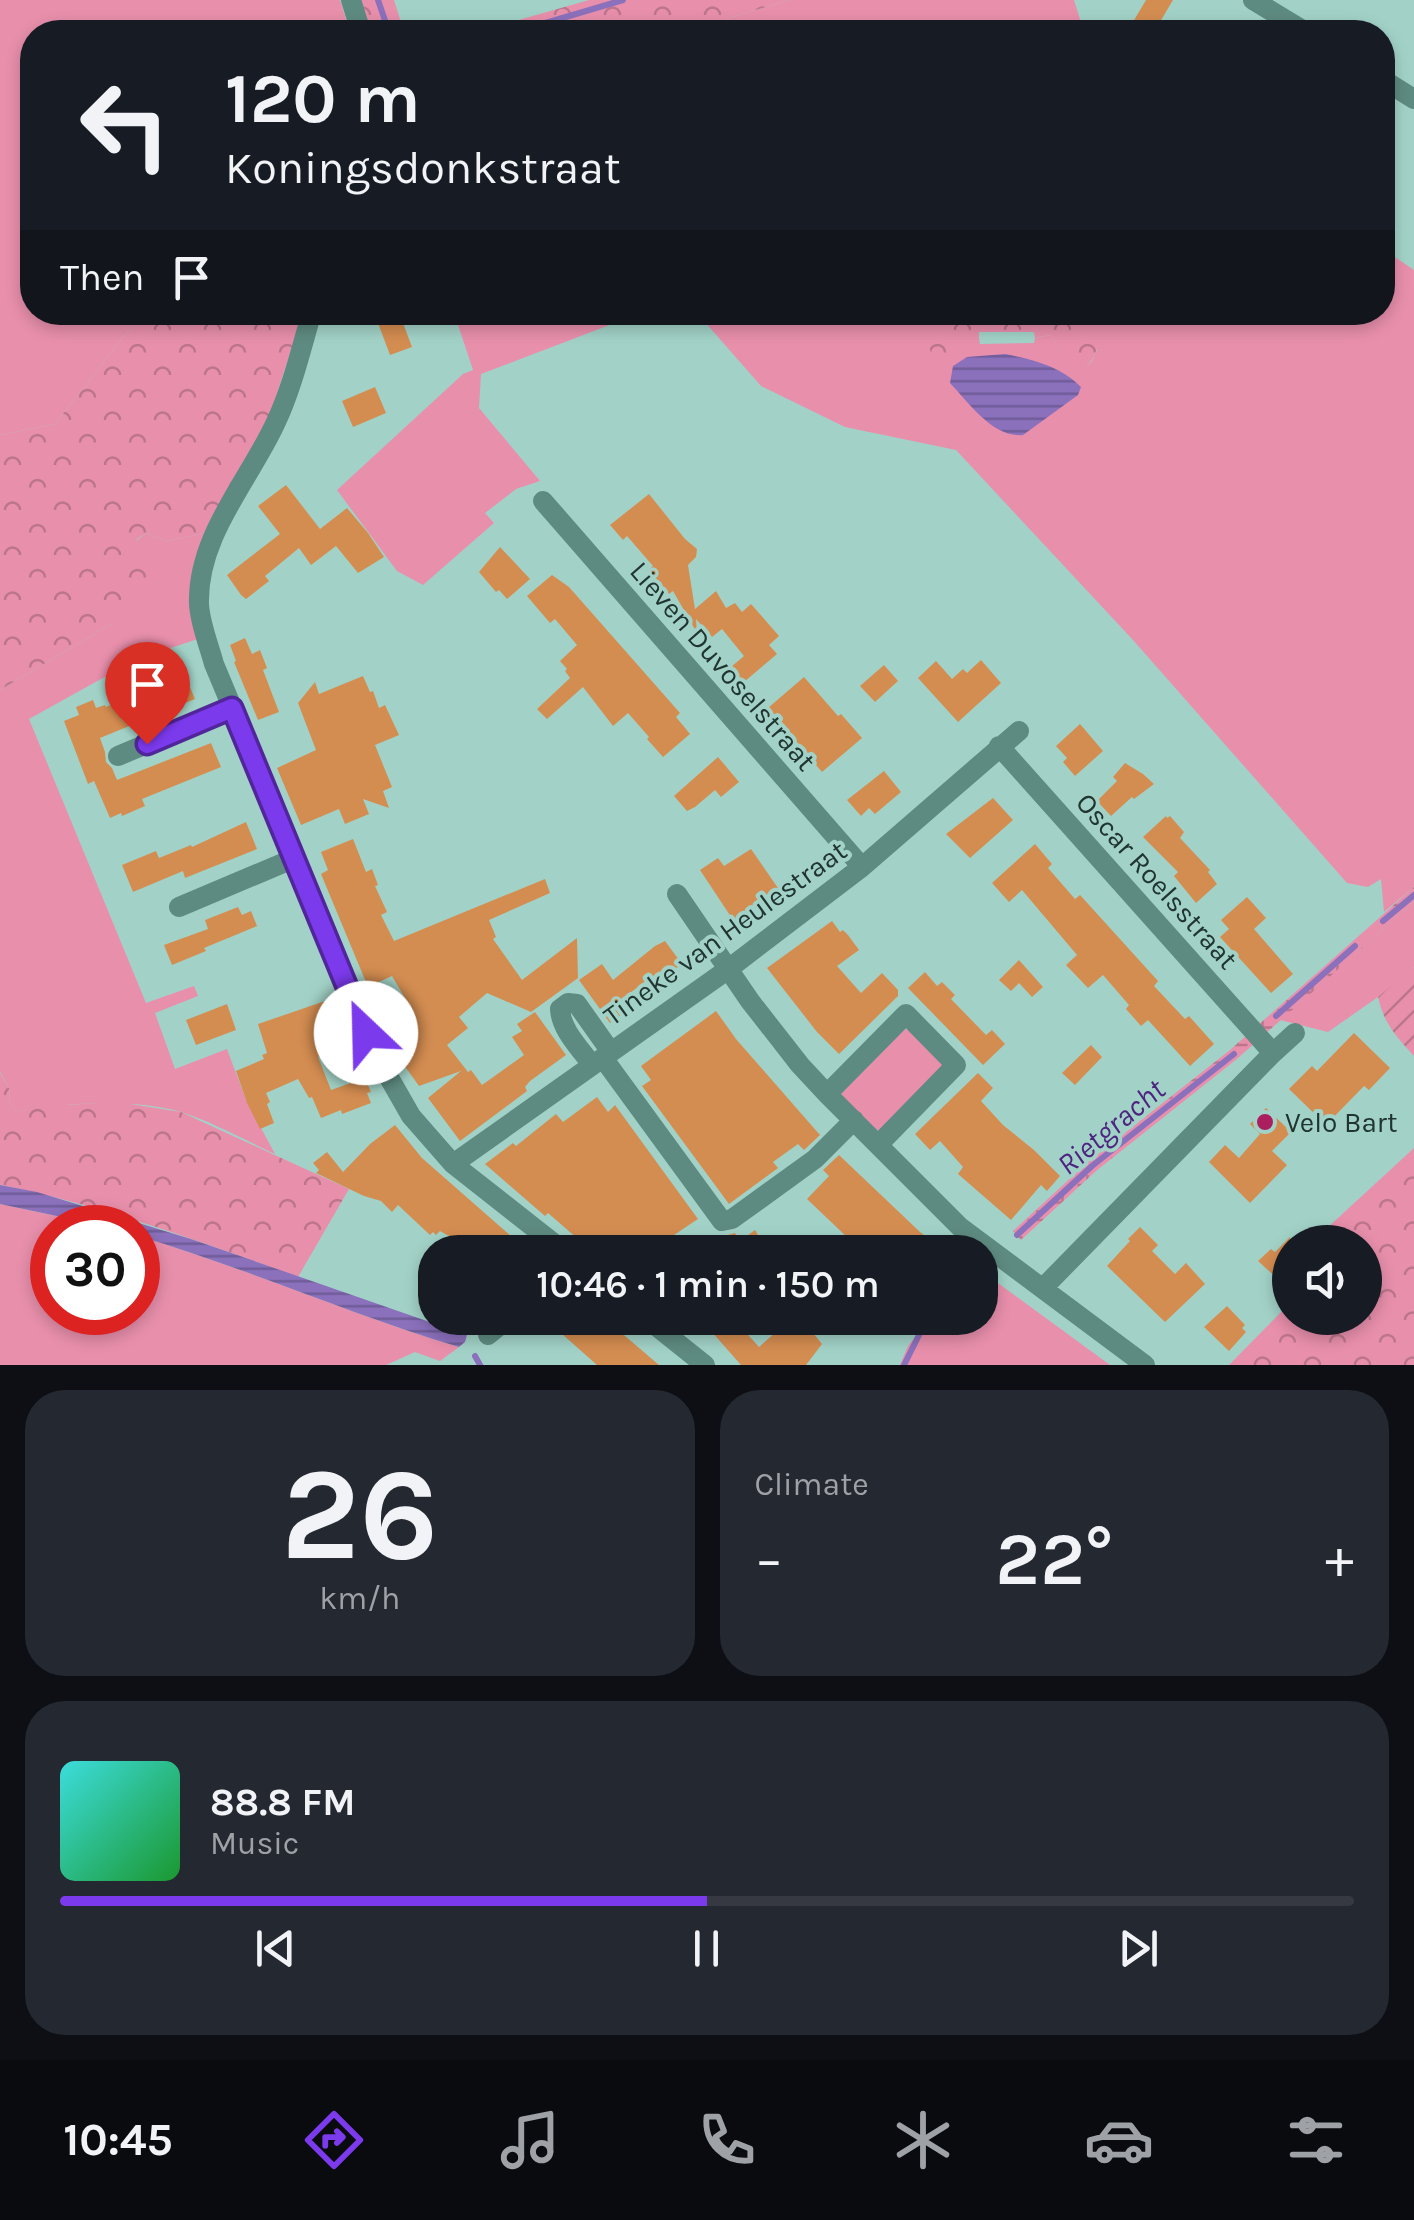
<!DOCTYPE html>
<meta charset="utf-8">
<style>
body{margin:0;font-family:Karla,sans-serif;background:#242831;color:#f1f3f6;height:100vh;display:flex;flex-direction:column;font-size:38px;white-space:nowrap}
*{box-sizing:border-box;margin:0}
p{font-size:32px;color:#9ea1a6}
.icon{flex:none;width:55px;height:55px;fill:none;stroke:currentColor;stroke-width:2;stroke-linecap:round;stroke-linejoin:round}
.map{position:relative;height:1365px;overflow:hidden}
.panel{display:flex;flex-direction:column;gap:25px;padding:25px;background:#0d0f14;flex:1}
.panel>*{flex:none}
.hud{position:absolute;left:20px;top:20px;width:1375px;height:305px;border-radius:40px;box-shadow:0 5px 15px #0003;background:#171b24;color:#f1f3f6;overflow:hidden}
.tools{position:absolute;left:1272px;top:1225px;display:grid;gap:20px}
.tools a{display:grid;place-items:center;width:110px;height:110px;border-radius:50%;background:#171b24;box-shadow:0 5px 15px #0003;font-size:50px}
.speed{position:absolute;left:30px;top:1205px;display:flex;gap:20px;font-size:50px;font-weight:700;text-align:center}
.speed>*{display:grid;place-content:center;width:130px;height:130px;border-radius:50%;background:#171b24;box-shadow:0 5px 15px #0003;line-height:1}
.speed .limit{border:15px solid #d22;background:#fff;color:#111}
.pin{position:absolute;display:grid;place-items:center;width:85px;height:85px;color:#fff;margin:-102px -42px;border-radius:50% 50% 50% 0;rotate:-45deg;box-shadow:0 0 10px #0007}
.pin .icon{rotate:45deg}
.me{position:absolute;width:110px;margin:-55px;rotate:336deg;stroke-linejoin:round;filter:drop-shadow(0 0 8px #0008)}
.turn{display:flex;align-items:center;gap:35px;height:210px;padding:0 40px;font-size:45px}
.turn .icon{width:130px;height:130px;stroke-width:2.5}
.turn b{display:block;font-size:70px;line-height:85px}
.then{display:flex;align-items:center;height:95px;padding:0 40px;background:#0003;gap:20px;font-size:38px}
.big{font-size:75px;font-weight:600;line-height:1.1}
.panel .card{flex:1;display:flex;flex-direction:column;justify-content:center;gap:15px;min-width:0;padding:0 35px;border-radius:40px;background:#242831}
.panel .dial{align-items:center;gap:0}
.dial b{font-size:130px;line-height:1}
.song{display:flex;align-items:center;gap:30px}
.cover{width:120px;height:120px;border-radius:15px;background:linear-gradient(135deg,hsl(180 70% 55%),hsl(130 70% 35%))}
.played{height:10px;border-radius:5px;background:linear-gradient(90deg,#7c3aed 50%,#363941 50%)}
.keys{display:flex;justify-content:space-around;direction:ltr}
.heat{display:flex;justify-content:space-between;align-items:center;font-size:55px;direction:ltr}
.panel .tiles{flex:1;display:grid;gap:25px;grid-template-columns:1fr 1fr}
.card:last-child{grid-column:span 2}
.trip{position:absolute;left:418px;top:1235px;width:580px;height:100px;border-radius:40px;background:#171b24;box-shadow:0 5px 15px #0003;font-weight:600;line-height:100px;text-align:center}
.tab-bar{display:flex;height:160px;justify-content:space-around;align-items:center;background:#090b0e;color:#9ea1a6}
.tab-bar .icon{width:70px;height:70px}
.tab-bar .on{color:#7c3aed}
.tab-bar b{font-size:45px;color:#f1f3f6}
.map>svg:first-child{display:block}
.green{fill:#e88fac}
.forest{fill:url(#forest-crowns)}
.wetland{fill:url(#wetland-marsh)}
.garden{fill:url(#garden-furrows)}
.water{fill:url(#water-rules)}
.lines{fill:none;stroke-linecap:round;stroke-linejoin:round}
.stream{stroke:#8b70bc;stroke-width:6}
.building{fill:#d48d51}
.minor{stroke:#5e8b81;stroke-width:20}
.route-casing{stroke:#51269a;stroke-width:25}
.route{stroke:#7c3aed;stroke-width:18}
.poi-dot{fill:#ab1f5e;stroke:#a2d2c7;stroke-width:4}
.labels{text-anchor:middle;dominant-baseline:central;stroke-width:8;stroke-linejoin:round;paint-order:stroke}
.street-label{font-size:28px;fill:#213530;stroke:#a2d2c7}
.poi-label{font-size:28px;fill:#213530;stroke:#a2d2c7;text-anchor:start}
.water-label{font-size:30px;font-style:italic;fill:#4d247f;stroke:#a2d2c7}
</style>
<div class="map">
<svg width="1414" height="1365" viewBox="0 0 1414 1365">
<defs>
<pattern id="forest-crowns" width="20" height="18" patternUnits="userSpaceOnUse" patternTransform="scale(2.5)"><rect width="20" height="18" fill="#e88fac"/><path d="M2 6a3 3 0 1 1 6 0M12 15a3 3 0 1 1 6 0" fill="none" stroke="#bc768c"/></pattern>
<pattern id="wetland-marsh" width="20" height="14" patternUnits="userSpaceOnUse" patternTransform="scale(2.5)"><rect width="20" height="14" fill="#e88fac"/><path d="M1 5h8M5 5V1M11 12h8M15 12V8" fill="none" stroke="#bc768c"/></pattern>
<pattern id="garden-furrows" width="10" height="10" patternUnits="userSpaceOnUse" patternTransform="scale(2.5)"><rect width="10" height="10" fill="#e88fac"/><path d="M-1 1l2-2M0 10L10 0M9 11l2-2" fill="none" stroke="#bc768c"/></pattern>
<pattern id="water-rules" width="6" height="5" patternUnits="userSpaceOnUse" patternTransform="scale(2.5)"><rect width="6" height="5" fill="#8b70bc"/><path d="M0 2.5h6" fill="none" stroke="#715d99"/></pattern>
</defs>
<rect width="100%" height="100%" fill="#a2d2c7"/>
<path class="green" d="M0,0H340L350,32H32V312L142,313L55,424L0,435Z
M789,0H1074L1084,32H683Z
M1383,249L1414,270V887L1384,912L1381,879L1368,887L1347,883L1133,640L956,450L845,427L761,386L697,313H920L921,326L979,338L980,344L1034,343L1035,338L1050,335L1080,373L1092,361L1097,350L1086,335L1067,318L960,317L959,313L1154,312L1152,318L1277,321L1308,319L1312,313L1382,312Z
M454,313H641L481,374L479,408L540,481L516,489L485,513L494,523L423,585L397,571L337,490L463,374L473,370Z
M147,533L167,541L205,533L198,639L137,659L29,719L146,1003L194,986L198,996L155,1013L175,1069L227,1049L246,1100L275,1154C247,1141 210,1121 181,1112C133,1098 66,1103 16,1111L10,1103L9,1088L0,1072V690L113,623L138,561L134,549L137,540Z
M1414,902V967L1398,983L1328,1032L1280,1020Z
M905,1029L912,1031L944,1064L881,1130H874L841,1096L842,1088Z
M0,1204L109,1227L52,1228V1312H138V1236C246,1268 350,1314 459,1347L440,1361L415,1352L386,1365H0Z
M980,1270L1110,1365H900L908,1346L930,1318H980Z"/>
<path class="forest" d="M359,0H394L404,32H370Z
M589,0H789L683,32H476Z
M142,313H303L270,415L205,533L167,541L147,533L137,539C133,556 141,563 152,574V594L113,623L0,690V435L55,424Z
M920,313H959L961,317L1067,318L1097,342C1098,356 1089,364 1080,374L1050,335L1035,338L1034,332H979V338L963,336L950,353L932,355L921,326Z
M1154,313L1312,312V313L1308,319L1277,321L1151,318Z
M0,1073L9,1088L10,1103L16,1111L45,1106L118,1102L181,1112L349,1189L298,1277C201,1242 102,1205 0,1185Z
M1414,1148V1365H1229L1290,1303V1318H1365V1242H1319L1326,1229Z"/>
<path class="wetland" d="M1414,887V902L1238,1058L1096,1171L1021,1240L1013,1231L1088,1162L1230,1050Z"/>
<path class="garden" d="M1414,967V1056C1396,1036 1384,1024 1378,997Z"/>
<path class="water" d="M1005,354C1032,359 1062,367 1081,387L1078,395L1023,435C993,438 969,403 950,383L953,366L967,357Z
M0,1185L37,1192L191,1239L467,1335L465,1342L459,1347C350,1314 246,1268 138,1236V1228L109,1227L0,1204Z"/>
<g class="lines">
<path class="stream" d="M378,0L389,32
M515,32L623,0
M1383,921L1414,895
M1276,1016L1355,946
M1017,1235L1092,1166L1234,1054
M980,1282L984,1279
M475,1356L480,1365
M904,1365L926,1321L930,1318"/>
</g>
<path class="building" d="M1146,0H1173L1154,32H1127Z
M400,315L412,347L390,355L378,323Z
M375,387L386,413L353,427L342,401Z
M286,485L320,529L347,508L368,533L384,557L358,573L336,546L311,565L299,548L265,576L269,581L246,599L241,595L227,575L280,534L258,506Z
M649,494L685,539L697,549L696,557L688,565L695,609L716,591L726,608L735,603L742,612L751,604L779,636L769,645L777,654L744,682L731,667L744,656L722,629L712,637L696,619L697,633L673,591L669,594L649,570L653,566L627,536L623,540L610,525Z
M500,547L530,579L507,599L499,590L496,592L479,572Z
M552,575L569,587L680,713L676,717L690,734L663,757L647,739L649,737L628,713L613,726L583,687L547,719L537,709L570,678L565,671L567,669L560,661L577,645L555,619L550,623L527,596Z
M245,638L252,654L260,650L267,668L263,670L279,712L258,720L234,662L236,661L230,645Z
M981,660L1001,683L958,722L918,678L936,661L952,679L963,669L967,673Z
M884,665L898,681L875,702L860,686Z
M177,675L180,683L187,680L195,699L100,738L105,752L106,762L112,768L117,780L211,743L221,767L142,799L145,806L122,816L121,813L110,818L94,781L88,784L64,721L79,715L76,707L93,700L96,708L105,705L106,707Z
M363,676L370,692L373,691L379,708L385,705L399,735L375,745L392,787L383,791L389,808L363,799L369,814L345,824L339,809L301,825L277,768L316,750L298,703L315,682L319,694Z
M804,677L838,716L841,714L862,738L822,772L768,708Z
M1080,724L1103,751L1075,776L1063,762L1067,758L1056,746Z
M718,757L739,782L721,797L715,790L695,807L687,811L674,796Z
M1125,763L1143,774L1154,784L1134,799L1132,797L1111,816L1097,801L1117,781L1113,777Z
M884,771L901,792L875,814L869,808L861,816L847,800Z
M993,798L1013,820L970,858L946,834Z
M1166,816L1167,818L1170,816L1184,832L1180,838L1210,870L1208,872L1217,884L1196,903L1174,876L1178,872L1143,837Z
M246,822L257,849L185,878L183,871L133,892L122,865L156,851L159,858L191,845L192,847Z
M353,839L366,872L372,869L378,885L375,886L387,912L381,915L394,941L545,879L550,893L489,920L496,937L493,939L522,980L577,938L578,978L531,1012L487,993L459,1017L468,1028L447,1045L468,1072L471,1070L482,1085L524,1055L512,1037L522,1031L517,1024L535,1012L566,1055L530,1081L525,1087L527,1091L460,1141L428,1098L461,1071L419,1086L404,1065L386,1021L412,1010L392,976L368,987L321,874L328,870L321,852Z
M1035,844L1052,864L1048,868L1075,899L1080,895L1158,981L1154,986L1185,1019L1189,1016L1214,1044L1190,1066L1148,1020L1141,1026L1126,1009L1129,1005L1103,975L1088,988L1066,965L1077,955L1022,890L1009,902L992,883Z
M751,849L778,888L754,902L760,911L756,914L757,917L739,929L700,870L718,858L724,866Z
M1247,897L1266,918L1254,929L1293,974L1271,993L1220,937L1229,929L1221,920Z
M238,907L242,915L251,911L257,926L204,948L206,951L172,965L164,945L208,929L205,920Z
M832,921L840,932L843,930L848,935L859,950L837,966L861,993L882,973L898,990V996L839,1054L817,1032L767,968Z
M665,941L682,964L653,985L648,979L625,997L631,1008L610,1023L579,980L602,964L613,980L655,946Z
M1019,960L1043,987L1032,997L1019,983L1011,991L999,980Z
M925,972L937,986L942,982L955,995L951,999L986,1035L992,1030L1005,1044L983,1065L908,988Z
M331,999L337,1014L329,1017L351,1044L318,1057L331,1090L365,1078L371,1092L367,1093L371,1103L342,1114L341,1110L321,1118L312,1097L309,1098L298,1079L266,1093L270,1102L267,1104L274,1123L260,1129L247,1103L236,1071L264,1059L262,1055L267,1053L258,1024Z
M227,1004L236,1030L196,1045L186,1020Z
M716,1011L736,1039L820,1135L804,1150L798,1144L773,1162L778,1168L729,1204L642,1086L651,1080L641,1066Z
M1354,1033L1390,1068L1369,1090L1364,1086L1326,1125L1289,1089L1312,1066L1317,1071Z
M1091,1045L1102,1057L1075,1085L1062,1073Z
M978,1073L993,1088L981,1101L1003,1125L1034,1150L1060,1176L1047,1191L1041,1185L1011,1220L958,1174L963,1167L940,1141L930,1150L915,1134Z
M597,1097L608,1112L615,1105L698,1219L668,1239L671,1242L659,1252H593L548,1213L545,1216L485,1164L513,1143L516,1146L556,1114L563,1122Z
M1266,1108L1291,1132L1272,1151L1287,1165L1250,1203L1209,1162L1225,1145L1239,1158L1260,1134L1250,1124Z
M395,1125L422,1158L529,1252H477L440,1231L436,1235L433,1232L430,1235L398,1205L392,1212L381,1201L364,1196L316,1173L319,1170L313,1163L327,1152L343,1172L370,1144Z
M839,1155L920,1232L946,1252H864L849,1239L807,1199L829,1176L823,1170Z
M1140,1227L1158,1245L1152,1251L1175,1274L1186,1263L1205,1284L1165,1322L1107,1266L1130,1241L1128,1239Z
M755,1230L763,1243L749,1252H724L728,1249L720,1237L735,1233L740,1241Z
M1290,1237V1290L1258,1261L1271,1249L1275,1252Z
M1227,1306L1245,1325L1242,1328L1246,1332L1229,1351L1204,1327Z
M544,1318H604L659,1365H597Z
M727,1318H733L759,1347L792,1318H801L822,1344L806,1365H741L711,1331Z"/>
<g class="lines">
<path class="minor" d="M351,0L361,32
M1253,0L1306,32
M1382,79L1414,99
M312,312C301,349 292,388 276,422C249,481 197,536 199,604C200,624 209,645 214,664L295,858L354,1006L379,1060L411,1116L453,1164L565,1252
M543,501L862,867
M999,746L1273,1053
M118,756L232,708
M677,894L750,1001L800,1065L827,1094L960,1227L1145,1365
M179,907L295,858
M603,1058L722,1221L732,1219L815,1159L854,1120
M592,1065C580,1048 561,1030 560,1009L568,1003L577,1004L611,1052
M827,1094L906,1014L956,1065L878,1145
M453,1164L727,970L862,867L1019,731
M1043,1288L1273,1053L1295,1033
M646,1318L705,1365
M488,1335L509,1318"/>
</g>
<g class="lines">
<g class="route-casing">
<path id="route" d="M147,744L232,708L366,1033"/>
</g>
<use href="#route" class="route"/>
</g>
<circle class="poi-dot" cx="1265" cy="1122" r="10"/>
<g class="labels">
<g class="street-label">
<text transform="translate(723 666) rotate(49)">Lieven Duvoselstraat</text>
<text transform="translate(1157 881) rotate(48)">Oscar Roelsstraat</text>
<text transform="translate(725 933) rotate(-36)">Tineke van Heulestraat</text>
</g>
<g class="poi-label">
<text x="1285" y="1122">Velo Bart</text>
</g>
<g class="water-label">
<text transform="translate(1111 1127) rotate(-40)">Rietgracht</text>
</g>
</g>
</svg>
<div class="tools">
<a><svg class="icon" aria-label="sound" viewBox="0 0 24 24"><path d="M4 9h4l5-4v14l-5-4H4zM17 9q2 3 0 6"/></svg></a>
</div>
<div class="speed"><div class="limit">30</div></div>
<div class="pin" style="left:147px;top:744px;background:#d93025"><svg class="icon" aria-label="arrive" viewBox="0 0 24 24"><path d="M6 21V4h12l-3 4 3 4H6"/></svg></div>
<svg class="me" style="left:366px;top:1033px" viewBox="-20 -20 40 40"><circle r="19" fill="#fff"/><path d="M0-13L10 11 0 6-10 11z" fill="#7c3aed"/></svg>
<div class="trip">10:46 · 1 min · 150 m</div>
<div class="hud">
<div class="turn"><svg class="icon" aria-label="left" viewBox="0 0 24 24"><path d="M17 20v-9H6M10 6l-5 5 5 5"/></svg><div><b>120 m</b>Koningsdonkstraat</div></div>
<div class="then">Then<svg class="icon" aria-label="arrive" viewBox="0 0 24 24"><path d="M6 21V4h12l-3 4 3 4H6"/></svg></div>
</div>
</div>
<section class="panel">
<div class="tiles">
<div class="card dial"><b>26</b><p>km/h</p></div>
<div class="card"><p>Climate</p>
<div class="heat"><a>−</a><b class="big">22°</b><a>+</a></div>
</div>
<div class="card">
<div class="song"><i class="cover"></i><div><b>88.8 FM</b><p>Music</p></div></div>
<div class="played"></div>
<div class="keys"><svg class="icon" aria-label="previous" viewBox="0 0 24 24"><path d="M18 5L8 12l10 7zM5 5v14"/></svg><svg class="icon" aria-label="pause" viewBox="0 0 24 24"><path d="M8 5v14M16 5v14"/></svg><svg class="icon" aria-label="next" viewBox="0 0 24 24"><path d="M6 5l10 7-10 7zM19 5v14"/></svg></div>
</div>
</div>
</section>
<nav class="tab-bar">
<b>10:45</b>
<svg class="icon on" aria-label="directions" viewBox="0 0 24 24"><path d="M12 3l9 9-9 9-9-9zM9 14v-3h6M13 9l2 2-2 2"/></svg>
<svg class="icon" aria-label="music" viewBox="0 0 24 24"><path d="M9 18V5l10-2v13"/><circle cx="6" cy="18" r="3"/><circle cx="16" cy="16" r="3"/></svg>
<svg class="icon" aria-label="phone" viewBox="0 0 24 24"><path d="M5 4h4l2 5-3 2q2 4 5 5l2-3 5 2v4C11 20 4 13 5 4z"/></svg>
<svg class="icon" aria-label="climate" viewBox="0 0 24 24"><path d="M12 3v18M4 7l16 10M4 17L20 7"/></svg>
<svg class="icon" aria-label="car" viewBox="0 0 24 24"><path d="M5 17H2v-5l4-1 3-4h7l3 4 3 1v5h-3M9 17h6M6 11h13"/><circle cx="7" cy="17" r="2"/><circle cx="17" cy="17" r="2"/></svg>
<svg class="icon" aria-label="filters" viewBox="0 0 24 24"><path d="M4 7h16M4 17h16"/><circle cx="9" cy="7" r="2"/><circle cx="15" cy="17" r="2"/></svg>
</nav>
